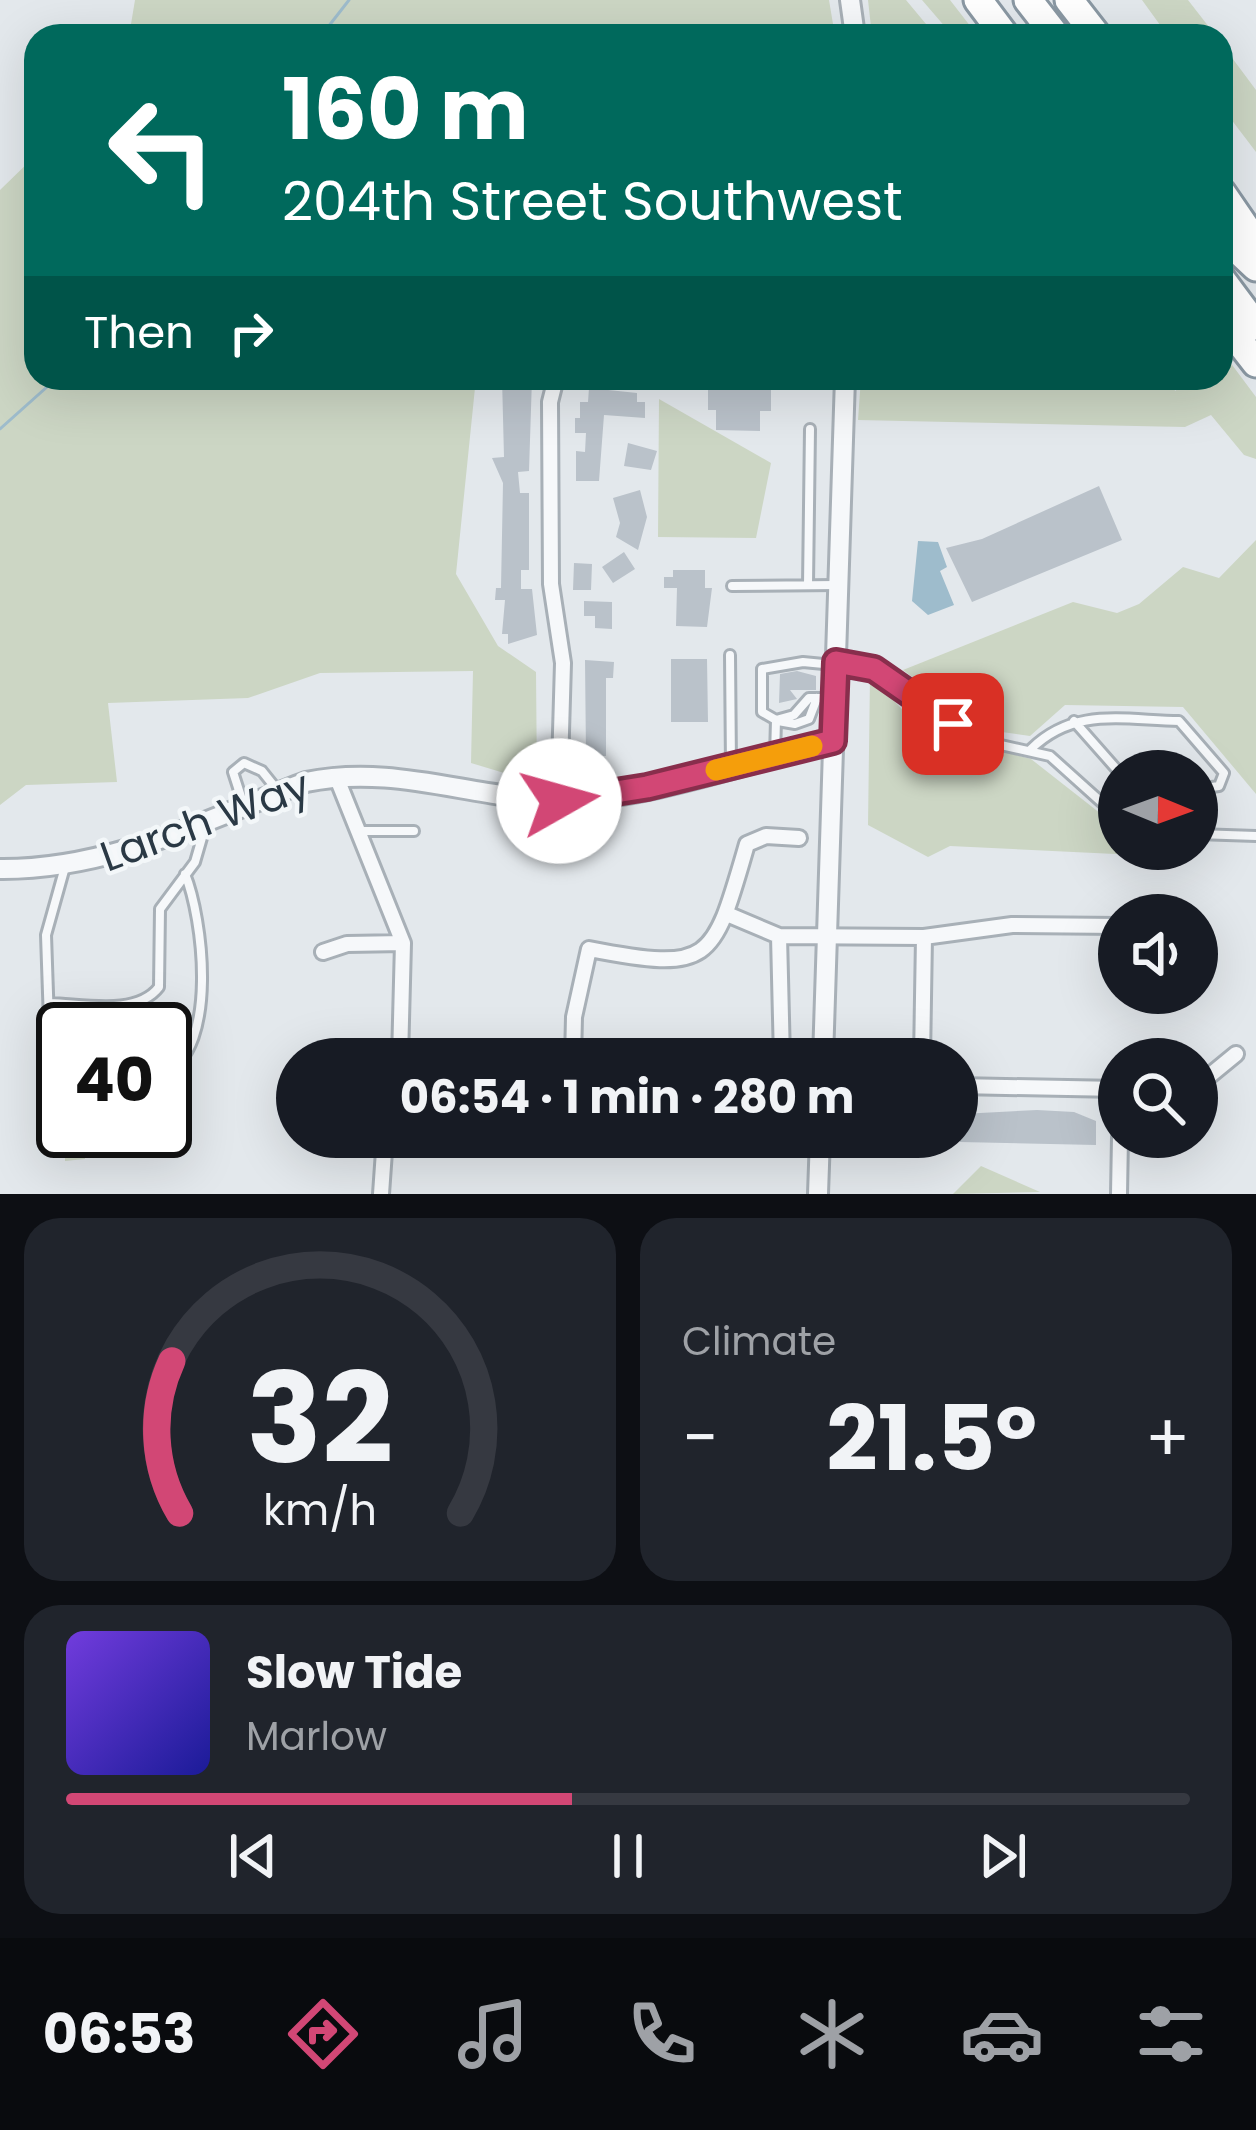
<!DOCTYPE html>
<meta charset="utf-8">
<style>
body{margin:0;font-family:Poppins,sans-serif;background:#20242c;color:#f1f3f6;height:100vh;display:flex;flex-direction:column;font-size:45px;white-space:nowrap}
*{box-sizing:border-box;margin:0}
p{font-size:39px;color:#9ea1a6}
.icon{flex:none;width:66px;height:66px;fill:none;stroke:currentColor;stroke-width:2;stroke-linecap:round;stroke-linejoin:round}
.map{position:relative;height:1194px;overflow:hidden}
.details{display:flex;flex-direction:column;gap:24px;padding:24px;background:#0d0f14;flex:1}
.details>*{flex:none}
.hud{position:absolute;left:24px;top:24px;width:1209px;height:366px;border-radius:36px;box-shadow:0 12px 48px #0002;background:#00695c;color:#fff;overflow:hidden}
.needle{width:78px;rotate:91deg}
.fabs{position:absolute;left:1098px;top:750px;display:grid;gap:24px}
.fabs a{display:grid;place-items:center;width:120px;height:120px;border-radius:50%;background:#171b24;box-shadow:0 12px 48px #0002;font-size:60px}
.speed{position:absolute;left:36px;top:1002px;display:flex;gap:24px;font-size:60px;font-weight:700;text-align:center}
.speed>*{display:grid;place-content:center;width:156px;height:156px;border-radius:50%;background:#171b24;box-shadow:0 12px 48px #0002;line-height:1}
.speed .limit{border:6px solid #111;border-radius:18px;background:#fff;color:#111}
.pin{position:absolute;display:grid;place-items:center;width:102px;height:102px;color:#fff;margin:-51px;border-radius:24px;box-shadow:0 6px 18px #0006}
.me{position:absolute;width:132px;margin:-66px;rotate:83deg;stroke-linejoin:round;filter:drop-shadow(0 0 9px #0008)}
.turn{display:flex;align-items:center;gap:42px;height:252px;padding:0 60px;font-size:54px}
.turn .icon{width:156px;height:156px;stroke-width:2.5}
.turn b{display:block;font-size:84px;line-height:102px}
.then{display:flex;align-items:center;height:114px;padding:0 60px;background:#0003;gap:24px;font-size:45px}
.big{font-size:90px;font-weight:700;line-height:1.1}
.details .tile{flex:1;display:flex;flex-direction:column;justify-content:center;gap:18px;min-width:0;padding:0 42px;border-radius:36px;background:#20242c}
.details .dial{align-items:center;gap:0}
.dial svg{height:312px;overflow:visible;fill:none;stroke:#363941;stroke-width:7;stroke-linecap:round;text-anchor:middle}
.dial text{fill:#f1f3f6;stroke:none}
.song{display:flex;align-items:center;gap:36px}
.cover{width:144px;height:144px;border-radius:18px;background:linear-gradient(135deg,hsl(260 70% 55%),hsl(240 70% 35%))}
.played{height:12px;border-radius:6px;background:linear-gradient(90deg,#d24775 45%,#363941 45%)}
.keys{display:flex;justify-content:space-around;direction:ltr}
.heat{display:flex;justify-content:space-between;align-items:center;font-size:66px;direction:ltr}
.details .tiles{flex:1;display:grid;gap:24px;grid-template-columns:1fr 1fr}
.tile:last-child{grid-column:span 2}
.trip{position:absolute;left:276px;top:1038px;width:702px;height:120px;border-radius:60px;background:#171b24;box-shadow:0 12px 48px #0002;font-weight:700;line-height:120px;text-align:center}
.dock{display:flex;height:192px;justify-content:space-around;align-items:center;background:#090b0e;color:#9ea1a6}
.dock .icon{width:84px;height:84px}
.dock .active{color:#d24775}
.dock b{font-size:54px;color:#f1f3f6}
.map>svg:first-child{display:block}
.green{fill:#ccd6c4}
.water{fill:#9ebccc}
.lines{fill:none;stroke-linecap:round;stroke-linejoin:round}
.stream{stroke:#9ebccc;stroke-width:3}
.building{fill:#bac2ca}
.service-casing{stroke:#a8b0b7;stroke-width:14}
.minor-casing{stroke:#a8b0b7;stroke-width:20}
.tertiary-casing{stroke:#a8b0b7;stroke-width:24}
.motorway-casing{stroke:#8a98a3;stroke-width:33}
.service{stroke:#f6f8fa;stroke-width:8}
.minor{stroke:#f6f8fa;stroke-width:14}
.tertiary{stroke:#f6f8fa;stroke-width:18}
.motorway{stroke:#fff;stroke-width:27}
.route-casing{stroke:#882e4c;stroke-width:30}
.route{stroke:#d24775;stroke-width:21}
.slow{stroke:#f59e0b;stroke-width:21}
.labels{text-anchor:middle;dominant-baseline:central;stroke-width:9;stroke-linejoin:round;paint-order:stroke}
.street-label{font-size:42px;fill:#2a3945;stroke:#f3f7f9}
</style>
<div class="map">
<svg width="1256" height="1194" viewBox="0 0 1256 1194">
<rect width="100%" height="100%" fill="#e3e8ec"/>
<path class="green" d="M135,0H829L835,36H129Z
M868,0H906L936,36H872Z
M922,0H950L978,36H953Z
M1142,0H1188L1216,36H1168Z
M1221,43L1256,90V152L1221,106Z
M36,155V378H476L456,574L498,646L536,672L537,783L471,763L473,671L320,673L248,698L108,703L117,782L26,785L0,805V190Z
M1221,350L1256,397V459L1244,455L1211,415L1185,427L858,420L861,378H1172L1175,391L1191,378H1221Z
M659,399L771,463L756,538L658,537Z
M1256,540V794L1183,707L1065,705L1030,736L981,729L903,670L1073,602L1117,613L1139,604L1183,567L1219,578Z
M870,676L922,730L1031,759L1119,828V849H1147L1136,855L950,846L928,857L868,825Z
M54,1104H63V1131H85V1159L65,1161V1148L45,1150L43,1128L55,1126Z
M981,1166L1040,1192L953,1194Z"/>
<path class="water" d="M918,541L938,542L947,567L940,571L954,605L928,615L912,601Z"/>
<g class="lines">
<path class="stream" d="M321,36L349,0
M0,429L57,378"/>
</g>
<path class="building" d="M502,378H532L529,471L518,472L520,493H529V570H521V589H532L537,635L508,644V634H502L505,600H495L496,588H501L503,483L492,458L504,457Z
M715,378H759V389H771V411H760V431L716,430V410H708V388H715Z
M589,388L637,393V402H645V418L604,415L599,481H576V451L585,452L586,433H575V418H580V402H588Z
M628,443L657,451L651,470L624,466Z
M1099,486L1122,540L972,602L946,548L982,539Z
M640,490L647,517L638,550L616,537L620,523L613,498Z
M624,552L635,569L613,583L602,567Z
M574,563L592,564L591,590H573Z
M673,570H705V588H712L707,627L676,626L677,588H664V577H673Z
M584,601L612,602V629L595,628V616H584Z
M671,659H707L708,722H671Z
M585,660L614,662L613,678H606V756H586Z
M797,671L816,676V690H790L797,699L779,703L780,674Z
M1037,1110L1074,1112L1096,1121V1145L960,1142L961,1114Z"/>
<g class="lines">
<g class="service-casing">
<path id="service" d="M808,585L810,429
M732,586L837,585
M730,655L731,766
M776,720L794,715L809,698H832
M778,721L795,724L809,719L817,698
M1074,721L1119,772
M1031,749C1074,707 1122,720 1179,721L1224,773L1219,786L1197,789
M775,756L776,720L762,712V669L803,662L875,669L983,741L1050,756L1119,818
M243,803L233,772L244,763L262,771L278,791
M360,831H414
M1197,834L1256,836
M51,1003C84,1004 137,1016 159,987L160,909L195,862L206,824
M63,1068L50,1051L46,935L65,867
M165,1073C219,1048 203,918 185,874"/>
</g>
<g class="minor-casing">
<path id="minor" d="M556,378L550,402L551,584L563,663L559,801
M336,776L403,943L400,1059
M727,914L779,936
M323,952L347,944L403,943
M573,1059L574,1017L589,949C712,973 713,962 747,844L766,836L799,838
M782,1059L779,936L924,937L1012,925L1119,926
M922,1059L924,937
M957,1086L1119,1089
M1197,1086L1236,1054
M381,1194L385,1137
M1119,1194L1120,1137"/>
</g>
<g class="tertiary-casing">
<path id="tertiary" d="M850,0L855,36
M0,869C110,870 205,820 306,782C393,764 468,797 553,800C633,804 754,761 833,741
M823,1059L845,378
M818,1194L820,1137"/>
</g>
<g class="motorway-casing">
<path id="motorway" d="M978,0L1005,36
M1028,0L1056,36
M1069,0L1097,36
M1221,192L1256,243
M1221,234L1256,267
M1221,279L1256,326
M1221,318L1256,363"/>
</g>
<use href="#service" class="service"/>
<use href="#minor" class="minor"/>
<use href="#tertiary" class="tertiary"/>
<use href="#motorway" class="motorway"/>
</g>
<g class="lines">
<g class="route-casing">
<path id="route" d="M559,801L647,787L833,741L836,662L874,669L953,724"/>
</g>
<use href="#route" class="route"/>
<path class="slow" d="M716,770L812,746"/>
</g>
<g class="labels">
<g class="street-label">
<text transform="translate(205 821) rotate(-20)">Larch Way</text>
</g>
</g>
</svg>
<div class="fabs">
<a><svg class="needle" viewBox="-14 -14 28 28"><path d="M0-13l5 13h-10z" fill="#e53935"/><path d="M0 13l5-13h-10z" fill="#9ea1a6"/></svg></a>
<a><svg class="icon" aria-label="sound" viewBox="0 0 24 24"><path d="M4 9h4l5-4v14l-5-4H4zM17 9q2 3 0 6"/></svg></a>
<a><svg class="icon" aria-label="search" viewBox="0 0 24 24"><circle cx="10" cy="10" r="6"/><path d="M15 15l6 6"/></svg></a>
</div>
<div class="speed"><div class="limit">40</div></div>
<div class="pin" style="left:953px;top:724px;background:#d93025"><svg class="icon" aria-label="arrive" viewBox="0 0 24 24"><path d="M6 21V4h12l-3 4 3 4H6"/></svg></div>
<svg class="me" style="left:559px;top:801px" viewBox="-20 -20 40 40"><circle r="19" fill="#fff"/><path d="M0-13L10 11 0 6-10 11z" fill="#d24775"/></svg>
<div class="trip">06:54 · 1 min · 280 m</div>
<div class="hud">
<div class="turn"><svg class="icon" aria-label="left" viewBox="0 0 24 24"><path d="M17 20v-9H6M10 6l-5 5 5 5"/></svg><div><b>160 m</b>204th Street Southwest</div></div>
<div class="then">Then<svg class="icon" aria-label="right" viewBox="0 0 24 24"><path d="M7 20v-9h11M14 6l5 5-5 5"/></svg></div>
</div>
</div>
<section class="details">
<div class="tiles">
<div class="tile dial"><svg viewBox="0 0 100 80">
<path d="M14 69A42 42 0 1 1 86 69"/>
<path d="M14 69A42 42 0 0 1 12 30" stroke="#d24775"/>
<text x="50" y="56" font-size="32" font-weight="700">32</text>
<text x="50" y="72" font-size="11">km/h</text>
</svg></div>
<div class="tile"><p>Climate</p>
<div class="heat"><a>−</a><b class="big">21.5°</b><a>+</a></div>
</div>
<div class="tile">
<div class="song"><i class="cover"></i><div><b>Slow Tide</b><p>Marlow</p></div></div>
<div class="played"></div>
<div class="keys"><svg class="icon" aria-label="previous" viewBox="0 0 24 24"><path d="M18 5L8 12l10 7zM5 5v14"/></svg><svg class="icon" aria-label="pause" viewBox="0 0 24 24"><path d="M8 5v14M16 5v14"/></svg><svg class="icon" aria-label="next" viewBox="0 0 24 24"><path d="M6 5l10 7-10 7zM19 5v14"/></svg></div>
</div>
</div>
</section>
<nav class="dock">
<b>06:53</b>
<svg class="icon active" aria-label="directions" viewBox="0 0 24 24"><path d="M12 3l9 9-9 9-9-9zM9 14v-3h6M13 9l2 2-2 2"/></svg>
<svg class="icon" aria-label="music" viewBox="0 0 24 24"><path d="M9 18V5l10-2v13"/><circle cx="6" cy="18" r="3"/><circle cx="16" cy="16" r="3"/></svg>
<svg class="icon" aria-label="phone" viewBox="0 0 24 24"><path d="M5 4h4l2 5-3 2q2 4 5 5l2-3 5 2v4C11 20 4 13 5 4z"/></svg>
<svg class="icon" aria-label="climate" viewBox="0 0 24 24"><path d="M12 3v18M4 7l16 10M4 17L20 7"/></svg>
<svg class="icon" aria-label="car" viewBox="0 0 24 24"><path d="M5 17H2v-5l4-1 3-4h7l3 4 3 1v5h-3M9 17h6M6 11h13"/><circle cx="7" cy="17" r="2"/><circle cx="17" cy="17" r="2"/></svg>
<svg class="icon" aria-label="filters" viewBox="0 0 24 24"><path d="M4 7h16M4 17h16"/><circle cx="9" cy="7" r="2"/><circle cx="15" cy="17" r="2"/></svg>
</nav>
